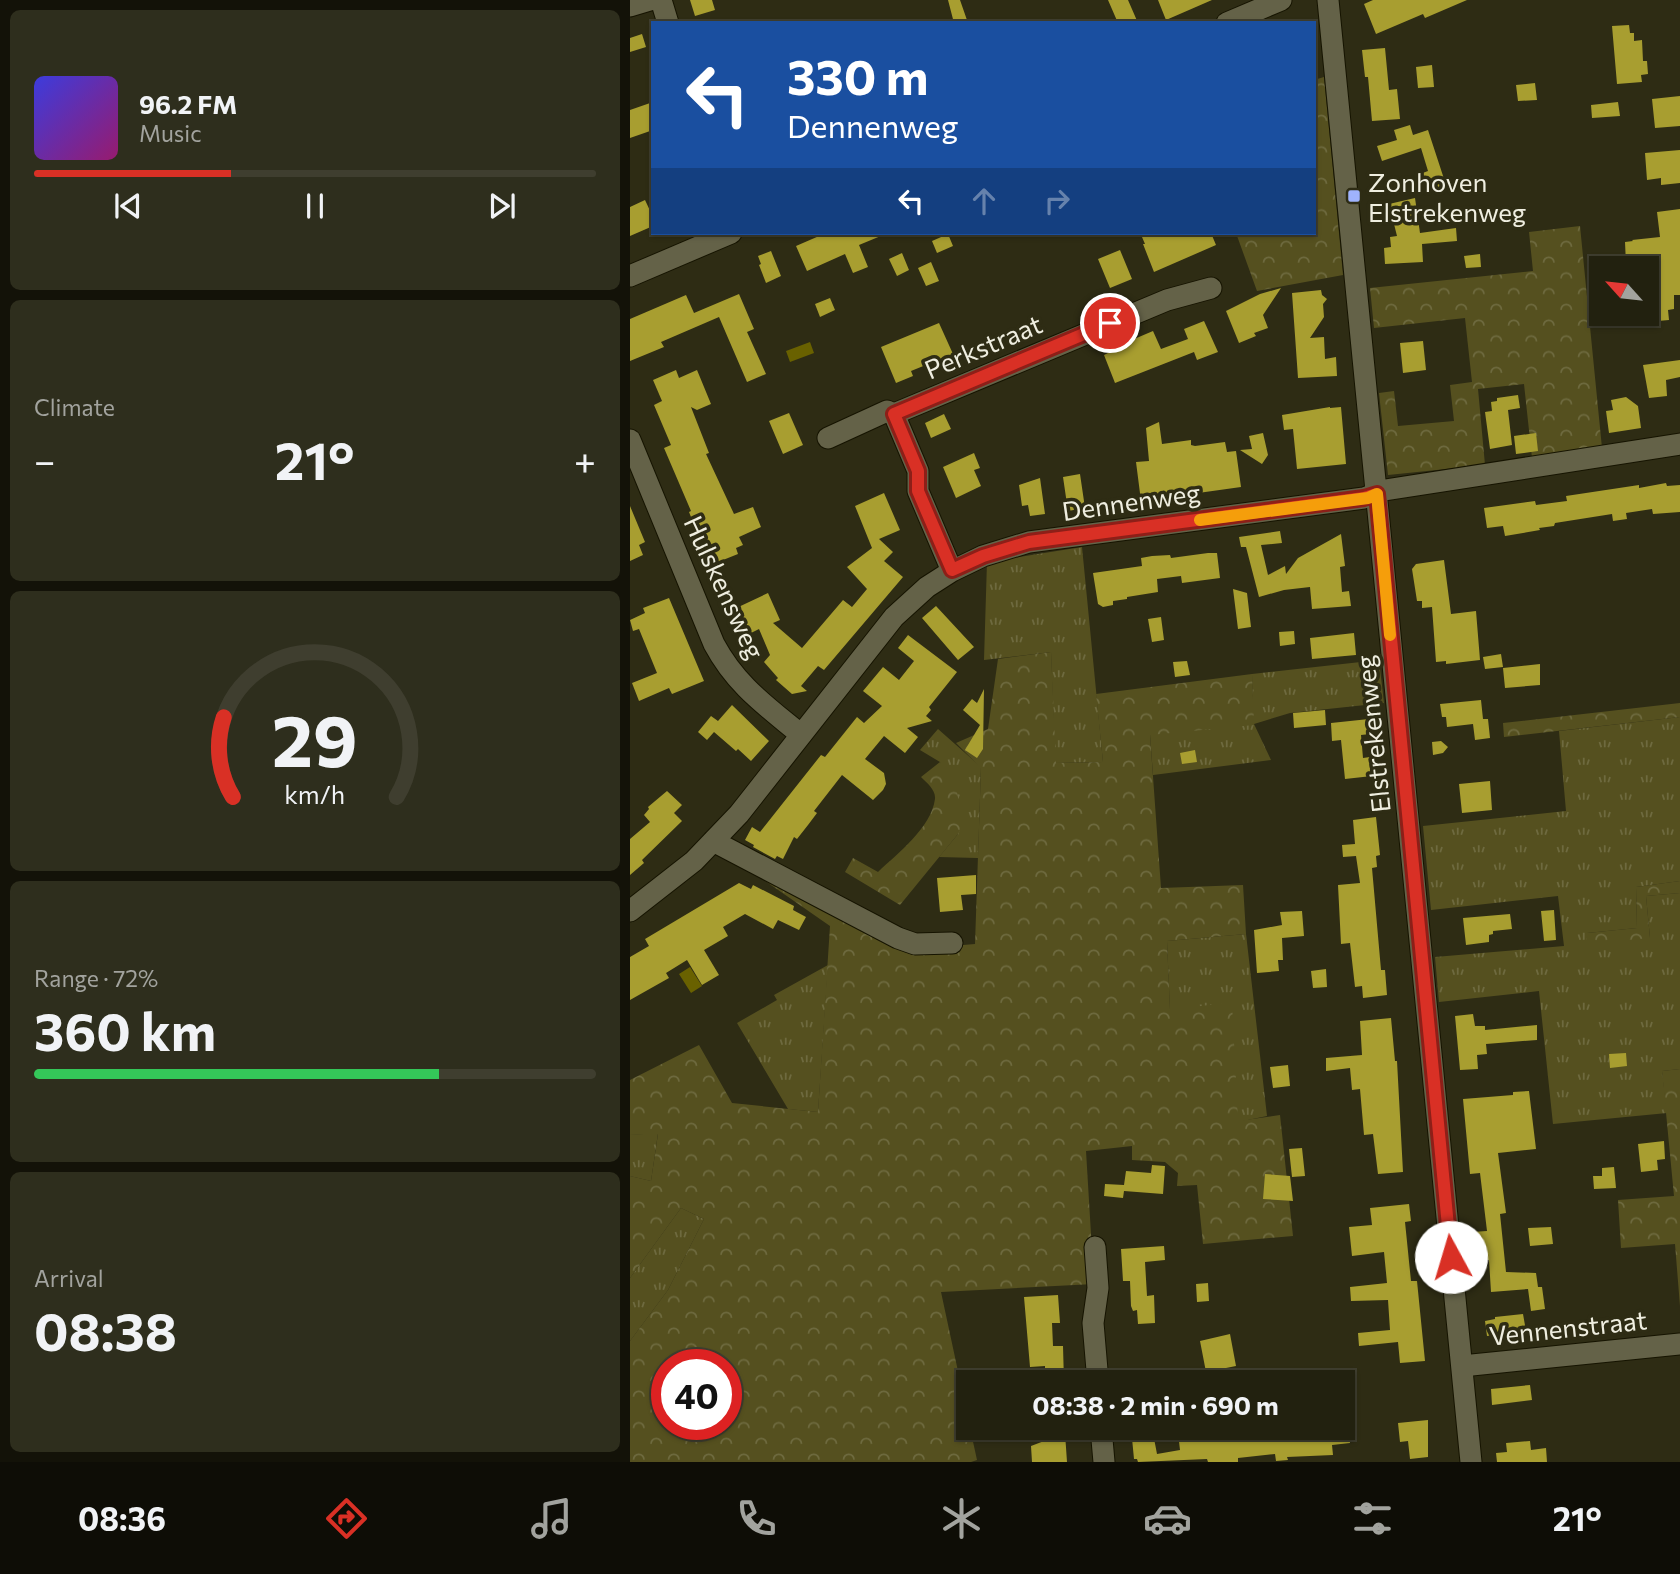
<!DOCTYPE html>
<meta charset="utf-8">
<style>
body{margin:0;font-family:Commissioner,sans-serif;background:#2e2e1d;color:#f1f3f6;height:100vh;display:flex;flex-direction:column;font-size:26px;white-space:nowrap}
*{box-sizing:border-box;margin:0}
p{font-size:23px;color:#a2a39e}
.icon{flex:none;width:38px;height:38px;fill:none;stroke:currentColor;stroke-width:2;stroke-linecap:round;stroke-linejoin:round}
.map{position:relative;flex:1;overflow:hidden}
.side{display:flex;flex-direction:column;gap:10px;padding:10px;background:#131208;width:630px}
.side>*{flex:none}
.banner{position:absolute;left:21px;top:21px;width:665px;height:214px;border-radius:0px;box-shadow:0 2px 5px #0004,0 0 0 2px #3f3e2f;background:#1a4fa0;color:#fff;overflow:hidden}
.needle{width:46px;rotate:297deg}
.fabs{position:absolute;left:959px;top:256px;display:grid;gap:14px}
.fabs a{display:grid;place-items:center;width:70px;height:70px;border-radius:0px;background:#22210f;box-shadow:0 2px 5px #0004,0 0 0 2px #3f3e2f;font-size:35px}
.speed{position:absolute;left:21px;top:1349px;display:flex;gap:14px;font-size:35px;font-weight:700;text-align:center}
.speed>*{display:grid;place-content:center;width:91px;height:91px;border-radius:50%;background:#22210f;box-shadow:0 2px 5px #0004,0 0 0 2px #3f3e2f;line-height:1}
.speed .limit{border:10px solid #d22;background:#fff;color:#111}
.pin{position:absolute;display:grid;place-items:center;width:60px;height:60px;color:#fff;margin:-30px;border:4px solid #fff;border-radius:50%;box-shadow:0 2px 7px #0007}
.me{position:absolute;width:77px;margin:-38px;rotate:354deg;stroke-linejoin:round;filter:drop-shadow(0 0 5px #0008)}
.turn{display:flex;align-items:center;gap:24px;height:147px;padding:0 21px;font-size:32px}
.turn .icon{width:91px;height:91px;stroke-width:2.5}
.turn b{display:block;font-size:49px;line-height:60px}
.lanes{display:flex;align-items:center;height:66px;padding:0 21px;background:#0003;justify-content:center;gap:35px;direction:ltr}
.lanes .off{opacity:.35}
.big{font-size:52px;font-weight:700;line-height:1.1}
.side .widget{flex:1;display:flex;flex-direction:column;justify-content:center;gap:10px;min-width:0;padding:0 24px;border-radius:10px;background:#2e2e1d}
.side .dial{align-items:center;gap:0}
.dial svg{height:182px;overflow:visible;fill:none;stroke:#3f3e2f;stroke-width:7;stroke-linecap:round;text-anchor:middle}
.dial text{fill:#f1f3f6;stroke:none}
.song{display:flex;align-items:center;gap:21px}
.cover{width:84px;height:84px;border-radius:10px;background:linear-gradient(135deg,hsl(240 70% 55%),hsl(320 70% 35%))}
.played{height:7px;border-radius:4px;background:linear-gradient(90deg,#d93025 35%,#3f3e2f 35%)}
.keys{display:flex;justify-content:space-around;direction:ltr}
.heat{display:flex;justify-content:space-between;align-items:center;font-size:38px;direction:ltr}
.charge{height:10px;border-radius:5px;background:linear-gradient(90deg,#34c759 72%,#3f3e2f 0)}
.trip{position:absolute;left:326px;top:1370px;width:399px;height:70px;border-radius:0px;background:#22210f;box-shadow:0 2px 5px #0004,0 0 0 2px #3f3e2f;font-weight:700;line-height:70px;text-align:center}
.tabs{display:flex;height:112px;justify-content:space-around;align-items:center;background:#0e0d06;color:#a2a39e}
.tabs .icon{width:49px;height:49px}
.tabs .active{color:#d93025}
.tabs b{font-size:32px;color:#f1f3f6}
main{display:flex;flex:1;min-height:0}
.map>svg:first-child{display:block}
.grass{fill:url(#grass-tufts)}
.forest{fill:url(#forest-crowns);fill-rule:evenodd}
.water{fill:#696100}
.building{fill:#a89e30}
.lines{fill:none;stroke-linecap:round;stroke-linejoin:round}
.minor-casing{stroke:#161400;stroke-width:23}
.minor{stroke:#646248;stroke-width:21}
.route-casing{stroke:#8d1f18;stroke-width:18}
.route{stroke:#d93025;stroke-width:12}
.slow{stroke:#f59e0b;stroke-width:12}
.poi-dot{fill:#9fb3fd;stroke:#2e2c14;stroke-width:2.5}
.labels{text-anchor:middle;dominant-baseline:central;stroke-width:7;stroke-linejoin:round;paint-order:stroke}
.poi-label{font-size:26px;fill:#efeee0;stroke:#2e2c14;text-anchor:start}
.street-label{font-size:26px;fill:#efeee0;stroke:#2e2c14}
</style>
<main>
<section class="side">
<div class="widget">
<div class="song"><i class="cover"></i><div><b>96.2 FM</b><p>Music</p></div></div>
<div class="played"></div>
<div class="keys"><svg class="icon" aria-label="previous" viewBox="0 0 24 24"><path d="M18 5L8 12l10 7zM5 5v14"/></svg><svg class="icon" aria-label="pause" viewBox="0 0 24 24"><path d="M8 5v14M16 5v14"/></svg><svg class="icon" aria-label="next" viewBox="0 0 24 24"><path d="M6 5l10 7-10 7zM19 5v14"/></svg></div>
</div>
<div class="widget"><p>Climate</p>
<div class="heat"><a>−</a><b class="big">21°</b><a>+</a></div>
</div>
<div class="widget dial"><svg viewBox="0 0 100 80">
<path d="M14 69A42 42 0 1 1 86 69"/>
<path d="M14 69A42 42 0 0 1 10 34" stroke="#d93025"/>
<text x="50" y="56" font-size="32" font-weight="700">29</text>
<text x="50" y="72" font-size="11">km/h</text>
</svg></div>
<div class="widget"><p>Range · 72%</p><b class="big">360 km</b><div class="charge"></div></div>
<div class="widget"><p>Arrival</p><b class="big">08:38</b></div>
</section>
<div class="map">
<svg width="1050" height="1462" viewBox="0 0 1050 1462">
<defs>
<pattern id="grass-tufts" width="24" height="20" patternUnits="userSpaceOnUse" patternTransform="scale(1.75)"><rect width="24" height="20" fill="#55501f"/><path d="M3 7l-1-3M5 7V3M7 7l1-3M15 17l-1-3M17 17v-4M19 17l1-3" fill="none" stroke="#6e6a3f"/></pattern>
<pattern id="forest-crowns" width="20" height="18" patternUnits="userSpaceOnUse" patternTransform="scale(1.75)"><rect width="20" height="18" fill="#55501f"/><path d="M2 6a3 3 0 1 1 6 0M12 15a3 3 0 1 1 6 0" fill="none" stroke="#6e6a3f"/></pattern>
</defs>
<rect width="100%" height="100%" fill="#2e2c14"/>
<path class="grass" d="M452,547L473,762L425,763L421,652L354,660L357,562Z
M749,660L754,703L660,713L624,724L641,760L523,775L520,734L623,724L622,674Z
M1050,717V881L1006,887L1007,928L957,933L1020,938L1016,896L1050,893V1069L1032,1071L1037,1113L923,1124L909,991L809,1002L805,957L934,946L928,896L801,910L793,826L936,811L929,731Z
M308,729L351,767L348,858L309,857L328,834L310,762L290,750Z
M616,934L637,1116L608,1122L540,1011L537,941Z
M198,965L188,1112L158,1109L107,1023L147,1000L144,995Z
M28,1133L21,1181L0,1176V1135Z
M51,1208L74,1219L38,1290L0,1341V1278Z"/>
<path class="forest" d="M694,77L713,275L627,291L606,233H684V80Z
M950,226L972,448L902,458L894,384L848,389L855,465L758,475L749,393L764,391L768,426L824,421L820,385L842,382L835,318L744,328L740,288L903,271L899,232Z
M421,652L426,763L473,762L466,694L622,674L624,725L520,735L531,888L613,885L616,934L537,941L540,1010L602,1002L608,1121L650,1115L663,1236L573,1244L567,1185L547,1186L548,1173L535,1162L502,1160V1146L456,1151L464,1284L311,1292L338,1418V1428H340L347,1460L341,1462H0V1341L38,1290L74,1219L51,1208L0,1278V1176L21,1181L28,1134L0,1135V1080L69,1045L102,1103L188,1112L200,926L128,876L310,947L345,944L351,768L326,743L358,729L368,659ZM37,1365H96V1424H37Z
M1050,703V717L874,737L873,723Z
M310,762L324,781L335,822L328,834L270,905L215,872L223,858L248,872C268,853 301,828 305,799C306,790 297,783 291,777Z
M1050,881V893L1016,896L1020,938L956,944L957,933L1007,928L1006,887Z
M1050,1069V1306L1045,1244L991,1248L988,1200L1044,1196L1032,1071Z"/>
<path class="water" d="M180,342L184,353L160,362L156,351Z
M60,967L72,986L61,993L49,974Z"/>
<path class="building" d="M60,0H82L85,10L65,16Z
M318,0H330L338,23H324Z
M478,0H498L508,23H488Z
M528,0H582L536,20Z
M743,0H837L795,18L793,14L746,34L734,4Z
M999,25L1000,33H1004V41L1012,40L1013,61H1017L1018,74L1011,75L1012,82L987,84L982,26Z
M12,34L16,47L0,52V38Z
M755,48L759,90L767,89L770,119L742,121L738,77H735L732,50Z
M802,65L804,87L788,88L786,67Z
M905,83L907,100L888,101L886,85Z
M1050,96V126L1025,128L1022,99Z
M23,102V130L0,138V110Z
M988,102L990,116L962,118L961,105Z
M780,125L783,135L798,130L816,185L798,190L790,174L798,171L791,148L752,161L747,146L767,140L764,130Z
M1050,150V183L1031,185V178L1017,180L1015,153Z
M785,198L790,233L826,228L827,241L792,244L793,262L755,264L754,248L761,247L760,237L767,236L759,204Z
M15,200L23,217V226L0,236V207Z
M1050,209V295H1044V309L1038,310L1039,320L1017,322V268H1009V263L996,264L995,242L1003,241L1002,240L1030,237L1027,212Z
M196,233H258L229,245L238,267L223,273L215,254L177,271L166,246Z
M524,233H530L532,236L541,233H581L586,245L524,272L513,244H515L512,237Z
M318,234L323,246L307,253L302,241Z
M490,250L502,279L480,288L468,259Z
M141,251L151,276L136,283L129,265L131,264L128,256Z
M272,253L279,270L267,276L259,259Z
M850,254L851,267L836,268L834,256Z
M301,262L309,281L296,286L288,268Z
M651,288L633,315L638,328L624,333L626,336L609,343L596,311L630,294Z
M691,290L692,295L697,299L693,304L694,317L680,338L694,337L695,359L706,357L707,376L668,378L662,293Z
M109,294L124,329L117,332L136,374L117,382L89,317L31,342L34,347L0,361V319L56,295L64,313Z
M200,298L205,310L190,317L185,304Z
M574,321L588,352L567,360L564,352L485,383L474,355L484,350L483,348L523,331L531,349L558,339L554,329Z
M309,323L323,354L281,371L283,376L266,383L251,347Z
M793,341L796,370L773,373L770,343Z
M1050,360V377L1036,380L1037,396L1019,398L1013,365Z
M46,370L49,378L67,370L81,404L67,410L61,407L79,453L76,454L104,514L123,507L131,527L109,537L113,545L106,548L108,554L83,564L67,526L65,527L59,512L61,511L34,448L41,445L24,405L32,401L23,380Z
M888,395L890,408L878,410L882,445L860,449L855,412L862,411L861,402L867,401V398Z
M996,397L1008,406L1011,428L979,433L976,411L983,410L981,400Z
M700,407V408L711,407L716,464L667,469L663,429L654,430L652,415Z
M159,413L173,445L153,454L139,421Z
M314,414L321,429L301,438L295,423Z
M529,422L532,444L561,440V445L565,446L595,442L597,452L606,451L611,487L511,501L506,462L519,461L516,428Z
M633,433L638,455L632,464L610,450L622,449L619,436Z
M906,433L908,451L886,454L884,436Z
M344,453L350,468L344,470L351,486L326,498L313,467Z
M450,474L455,508L438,511L433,477Z
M410,478L415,514L400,516L398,505L392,506L389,485Z
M1036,483L1037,486L1050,485V512L1023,514L1022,509L996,513L997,519L983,521L982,514L925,523L924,526L909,528L910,530L875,536L873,526L857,528L854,508L905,501L906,505L937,501L936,496L1009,485V488Z
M254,493L270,530L249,539L263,552L254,561L273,577L194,670L188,666L171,686L177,691L162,694L146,680L148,678L134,662L140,655L129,629L121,633L119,628L111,631L102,610L138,593L150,620L143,623L172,648L213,600L222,607L237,589L217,567L242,548L225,506Z
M0,506L15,542L9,545L13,555L0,561Z
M650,531L652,543L631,545L638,575L655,566L656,574L668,558L711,534L715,566L710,567L712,592L719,591L721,606L682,609L680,587L654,590L629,597L616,547H611L609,537Z
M578,553H587L590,578L552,583L551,576L527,579L528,592L497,597V599L483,601V605L473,607L468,604L463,573L512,566L511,558L522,556L540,555L541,558Z
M814,560L821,614L846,611L850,660L816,664V661L806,662L802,607L792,608V601H787L782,569L786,564Z
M603,589L617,593L621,627L608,629Z
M39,598L74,681L42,694L39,688L9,701L2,683L27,673L9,629L3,631L0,620L15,613L13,608Z
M306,606L344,647L328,660L292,618Z
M531,617L534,640L522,642L518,619Z
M664,631L665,644L650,646L649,632Z
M724,633L726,655L682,659L680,638Z
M278,635L327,672L299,707L301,710L296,716L302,721L277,728L288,737L275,753L254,736L235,759L254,773L256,784L253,790L243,800L212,775L184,811L187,813L178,825L167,839L164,837L153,859L147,856L145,859L123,847L124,845L115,840L122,827L130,832L191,755L195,757L227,717L234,723L252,706L233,691L253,667L269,680L284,661L268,648Z
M871,654L873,667L855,669L853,657Z
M557,661L560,675L545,677L543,662Z
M910,664V685L875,688L873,668Z
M354,689L353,749L347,758L335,750L350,725L333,710L342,699L347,703Z
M851,700L853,719H858L860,738L845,740L843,724L817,727L816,717H812L810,704Z
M102,705L139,741L121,761L108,749L106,751L84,732L77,740L68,732L81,716L88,721Z
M695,710L696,725L664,728L663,713Z
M739,719L740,734L731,735L733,758L740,757L742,776L715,779L711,740L702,741L701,723Z
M811,741L818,747L813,753L803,755L802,742Z
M565,750L567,762L552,764L550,753Z
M860,781L862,810L832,813L829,784Z
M37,791L52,805L44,813L52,821L12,860L14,863L0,875V839L20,822L14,815L19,809L18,807Z
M746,817L750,855L746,856L747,867L742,868L751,970H755L757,995L733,998L732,986L725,987L720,943L711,944L708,885L730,883L726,856L713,857L712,845L725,844L723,820Z
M346,875V894L331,895L333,910L310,912L307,878Z
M109,883L121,889L123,885L164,906L163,910L176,917L169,930L148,920L143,929L115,914L93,927L98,936L74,950L89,975L72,985L57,960L36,973L39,978L0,1000V957L19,946L15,939Z
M924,910L926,940L914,941L911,911Z
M672,911L674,936L652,938L653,960H648L649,971L627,973L624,930L652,925L650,912Z
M880,914L882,929L863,931V934L859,935V942L836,945L833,918Z
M696,969L697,987L683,988L681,971Z
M843,1014L845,1026H855V1030L907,1025V1040L856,1044L857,1054L847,1055L848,1069L830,1070L825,1016Z
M761,1018L765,1061H767L773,1172L748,1174L743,1134L734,1135L730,1089L722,1090L720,1068L696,1071V1058L732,1055L730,1021Z
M996,1053L997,1066L980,1068L979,1054Z
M658,1065L660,1086L643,1088L640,1067Z
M899,1091L906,1149L868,1153L876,1213L870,1214L876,1272L906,1273L908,1287H912L915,1309L901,1311L898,1289L861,1292L859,1260L845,1261L842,1232L857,1231L850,1173L840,1174L833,1099L883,1095V1092Z
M1034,1141L1035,1159L1027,1160L1028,1170L1011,1172L1008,1144Z
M672,1148L675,1176L662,1177L659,1149Z
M522,1165L535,1166L533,1194L494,1191L493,1198L474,1196L475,1184L494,1185L496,1171L521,1173Z
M984,1167L986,1188L964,1189L963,1176H972V1168Z
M635,1174L660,1176L663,1201L633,1199Z
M779,1204L781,1221L775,1222L781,1281H787L795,1361L770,1363L768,1342L729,1346L728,1333L760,1330L758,1300L721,1301L720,1287L757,1283L754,1252L722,1256L719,1227L742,1225L740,1208Z
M921,1227L923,1244L900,1246L898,1228Z
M534,1246L535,1260L515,1262L517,1296L524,1295L525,1323L508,1324L507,1310L503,1311L501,1306L500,1281H493L491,1249Z
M578,1283L579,1301L567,1302L566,1284Z
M428,1295L430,1323H422L423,1346H433L434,1382H415V1366L400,1367L394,1297Z
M893,1314L896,1331L857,1336L855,1321L865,1319V1317Z
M600,1334L606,1366L576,1372L570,1341Z
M900,1385L902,1400L862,1405L861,1389Z
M712,1391H721L725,1435L719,1436L720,1443L702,1445L703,1455L657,1457L658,1460L646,1461L645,1454L608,1458V1462H578L577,1459L508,1462L507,1459H504L501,1428H522L527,1454L550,1450L548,1433L605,1429L606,1433L665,1428H712Z
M798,1420V1457L780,1459L778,1441L770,1442L768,1423Z
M435,1433L437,1462H402L401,1446Z
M900,1441L901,1450L916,1448L917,1462H867L866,1453L877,1452L876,1443Z"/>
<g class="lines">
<g class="minor-casing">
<path id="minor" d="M31,0L38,23
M698,0L841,1462
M0,6L20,0
M597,23L651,0
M0,276L101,233
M264,414L537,300L581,288
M198,438L257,411L264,414L288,471V491L322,571
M0,440L84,644C106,685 135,705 170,734
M83,841L268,938L285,944L322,943
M0,911L64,861L109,814L264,617L297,587L322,571L353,556L399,542L734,498L755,490L1050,444
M465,1247L468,1288L463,1323L468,1382
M832,1366L1050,1344
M471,1428L474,1462"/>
</g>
<use href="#minor" class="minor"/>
</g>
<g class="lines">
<g class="route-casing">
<path id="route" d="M480,323L264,414L288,471V491L322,570L353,556L399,542L734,498L747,494L821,1257"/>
</g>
<use href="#route" class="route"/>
<path class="slow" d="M570,520L738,498L747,494L760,635"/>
</g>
<rect class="poi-dot" x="717" y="189" width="14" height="14" rx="3.5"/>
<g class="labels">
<g class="poi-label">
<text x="738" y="181">Zonhoven<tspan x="738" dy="30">Elstrekenweg</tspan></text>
</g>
<g class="street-label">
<text transform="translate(353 346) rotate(-23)">Perkstraat</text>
<text transform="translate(501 501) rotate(-8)">Dennenweg</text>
<text transform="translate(95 587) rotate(65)">Hulskensweg</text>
<text transform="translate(742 734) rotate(-96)">Elstrekenweg</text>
<text transform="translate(938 1327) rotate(-6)">Vennenstraat</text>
</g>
</g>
</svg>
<div class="fabs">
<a><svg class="needle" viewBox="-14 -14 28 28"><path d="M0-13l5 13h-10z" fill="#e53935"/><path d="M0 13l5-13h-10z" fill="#a2a39e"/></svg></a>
</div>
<div class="speed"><div class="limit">40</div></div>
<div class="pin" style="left:480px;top:323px;background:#d93025"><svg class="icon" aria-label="arrive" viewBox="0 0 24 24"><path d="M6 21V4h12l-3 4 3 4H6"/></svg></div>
<svg class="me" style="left:821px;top:1257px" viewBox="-20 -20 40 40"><circle r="19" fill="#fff"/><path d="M0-13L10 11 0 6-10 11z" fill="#d93025"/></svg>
<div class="trip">08:38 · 2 min · 690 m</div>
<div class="banner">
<div class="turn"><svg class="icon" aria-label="left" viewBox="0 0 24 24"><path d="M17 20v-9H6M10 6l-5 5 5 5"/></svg><div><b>330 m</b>Dennenweg</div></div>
<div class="lanes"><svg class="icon" aria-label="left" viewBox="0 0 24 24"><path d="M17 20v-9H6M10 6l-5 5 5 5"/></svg><svg class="icon off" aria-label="ahead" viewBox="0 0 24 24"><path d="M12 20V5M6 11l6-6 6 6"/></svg><svg class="icon off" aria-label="right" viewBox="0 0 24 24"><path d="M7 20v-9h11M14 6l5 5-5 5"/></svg></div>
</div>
</div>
</main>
<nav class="tabs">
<b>08:36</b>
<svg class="icon active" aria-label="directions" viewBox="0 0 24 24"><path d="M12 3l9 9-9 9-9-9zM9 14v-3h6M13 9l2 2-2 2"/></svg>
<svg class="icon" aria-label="music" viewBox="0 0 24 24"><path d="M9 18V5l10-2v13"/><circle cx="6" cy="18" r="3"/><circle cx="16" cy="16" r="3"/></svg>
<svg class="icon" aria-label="phone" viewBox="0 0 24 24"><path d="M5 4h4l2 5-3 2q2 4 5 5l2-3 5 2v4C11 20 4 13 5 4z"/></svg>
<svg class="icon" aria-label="climate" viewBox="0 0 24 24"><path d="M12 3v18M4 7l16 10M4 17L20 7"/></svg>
<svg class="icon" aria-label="car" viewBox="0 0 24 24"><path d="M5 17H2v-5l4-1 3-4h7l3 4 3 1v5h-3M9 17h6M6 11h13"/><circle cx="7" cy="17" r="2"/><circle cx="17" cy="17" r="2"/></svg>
<svg class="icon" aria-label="filters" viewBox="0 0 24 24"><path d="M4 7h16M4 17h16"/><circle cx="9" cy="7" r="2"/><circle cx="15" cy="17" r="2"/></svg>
<b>21°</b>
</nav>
